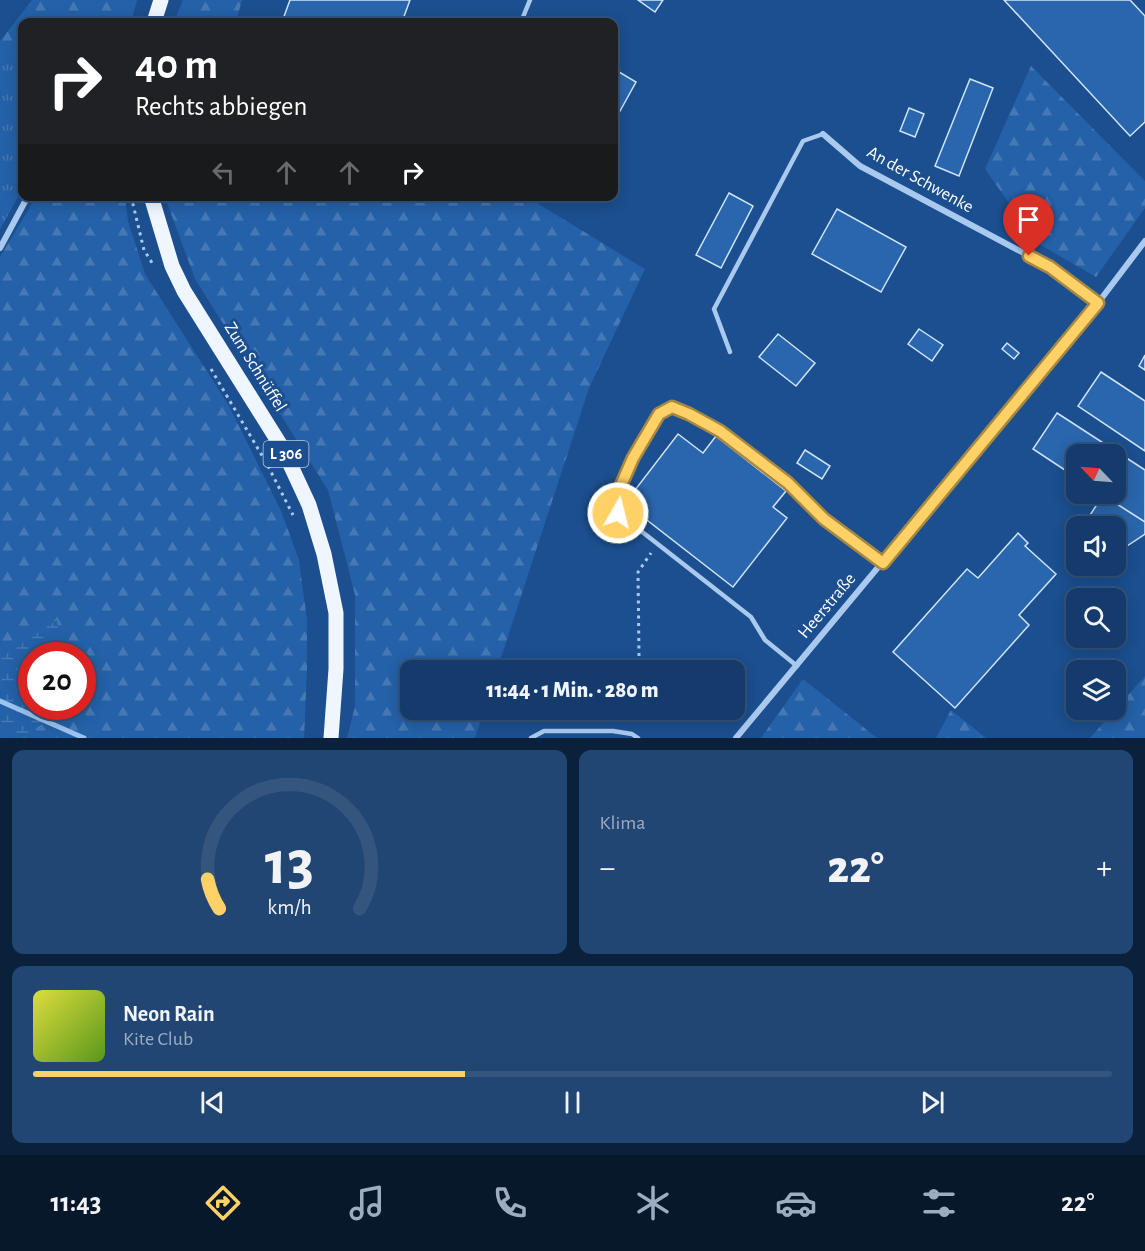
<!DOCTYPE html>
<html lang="de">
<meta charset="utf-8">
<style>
body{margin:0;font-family:"Alegreya Sans",sans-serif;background:#214673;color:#f1f3f6;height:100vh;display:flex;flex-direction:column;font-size:22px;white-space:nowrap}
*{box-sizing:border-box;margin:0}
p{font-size:20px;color:#9dadc1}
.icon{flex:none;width:33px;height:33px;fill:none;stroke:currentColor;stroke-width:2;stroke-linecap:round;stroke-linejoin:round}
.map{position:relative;height:738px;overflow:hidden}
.details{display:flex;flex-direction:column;gap:12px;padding:12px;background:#0b203b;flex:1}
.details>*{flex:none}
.banner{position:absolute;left:18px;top:18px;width:600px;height:183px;border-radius:12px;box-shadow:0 3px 15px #0003,0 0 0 2px #33557e;background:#202124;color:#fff;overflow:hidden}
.needle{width:39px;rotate:295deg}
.tools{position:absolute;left:1066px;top:444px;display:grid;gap:12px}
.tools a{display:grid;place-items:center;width:60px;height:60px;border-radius:12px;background:#143b6b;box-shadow:0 3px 15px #0003,0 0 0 2px #33557e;font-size:30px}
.speed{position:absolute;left:18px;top:642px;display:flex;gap:12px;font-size:30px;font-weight:700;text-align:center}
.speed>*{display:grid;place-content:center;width:78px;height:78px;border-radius:50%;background:#143b6b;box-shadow:0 3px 15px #0003,0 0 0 2px #33557e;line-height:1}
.speed .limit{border:9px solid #d22;background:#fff;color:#111}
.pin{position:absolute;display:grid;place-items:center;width:51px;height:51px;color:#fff;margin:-62px -26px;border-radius:50% 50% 50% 0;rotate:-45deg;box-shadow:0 0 6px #0007}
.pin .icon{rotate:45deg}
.me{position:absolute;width:66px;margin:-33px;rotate:8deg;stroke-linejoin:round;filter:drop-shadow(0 0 4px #0008)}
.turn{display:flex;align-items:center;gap:21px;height:126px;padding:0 18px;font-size:27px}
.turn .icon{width:78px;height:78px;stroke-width:2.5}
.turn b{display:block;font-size:42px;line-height:51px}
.lanes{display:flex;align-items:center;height:57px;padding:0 18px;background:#0003;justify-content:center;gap:30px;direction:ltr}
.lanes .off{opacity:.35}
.big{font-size:45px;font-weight:800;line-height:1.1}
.details .widget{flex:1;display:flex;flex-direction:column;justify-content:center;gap:9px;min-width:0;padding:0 21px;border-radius:12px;background:#214673}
.details .dial{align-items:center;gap:0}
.dial svg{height:156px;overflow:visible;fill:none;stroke:#33557e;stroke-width:7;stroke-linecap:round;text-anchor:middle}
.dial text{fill:#f1f3f6;stroke:none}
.song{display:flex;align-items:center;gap:18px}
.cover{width:72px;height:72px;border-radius:9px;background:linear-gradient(135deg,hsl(60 70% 55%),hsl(90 70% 35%))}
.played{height:6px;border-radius:3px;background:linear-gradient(90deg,#ffd166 40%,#33557e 40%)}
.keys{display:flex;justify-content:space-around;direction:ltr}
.heat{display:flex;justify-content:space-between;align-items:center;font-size:33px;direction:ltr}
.details .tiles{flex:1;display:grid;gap:12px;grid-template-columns:1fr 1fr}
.widget:last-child{grid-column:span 2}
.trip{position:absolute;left:400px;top:660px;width:345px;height:60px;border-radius:12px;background:#143b6b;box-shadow:0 3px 15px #0003,0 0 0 2px #33557e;font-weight:800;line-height:60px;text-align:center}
.tab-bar{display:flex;height:96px;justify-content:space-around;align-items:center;background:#08182b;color:#9dadc1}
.tab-bar .icon{width:42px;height:42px}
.tab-bar .selected{color:#ffd166}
.tab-bar b{font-size:27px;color:#f1f3f6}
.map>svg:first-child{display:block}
.grass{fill:url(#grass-tufts)}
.forest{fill:url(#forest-firs);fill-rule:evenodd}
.wetland{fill:url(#wetland-marsh)}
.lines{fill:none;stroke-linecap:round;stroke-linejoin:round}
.stream{stroke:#9cc4f0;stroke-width:5}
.building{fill:#2a66ad;stroke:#cfe3fa;stroke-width:1.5}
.path{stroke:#a9c9ee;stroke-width:3;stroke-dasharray:3 4.5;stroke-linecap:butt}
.service{stroke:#a9c9ee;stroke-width:4.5}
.minor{stroke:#a9c9ee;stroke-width:6}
.primary{stroke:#f0f6ff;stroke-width:15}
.route-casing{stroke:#a68842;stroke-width:15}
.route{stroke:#ffd166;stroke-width:10}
.labels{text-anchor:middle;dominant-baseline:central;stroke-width:6;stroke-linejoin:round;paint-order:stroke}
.shield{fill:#1b4f8f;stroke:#bbcadd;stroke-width:1.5}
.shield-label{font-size:16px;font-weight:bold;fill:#fff}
.street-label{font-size:18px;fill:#fff;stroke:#1b4f8f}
</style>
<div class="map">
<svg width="1145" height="738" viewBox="0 0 1145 738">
<defs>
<pattern id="grass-tufts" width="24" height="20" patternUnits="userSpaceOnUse" patternTransform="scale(1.5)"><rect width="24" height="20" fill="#2461a8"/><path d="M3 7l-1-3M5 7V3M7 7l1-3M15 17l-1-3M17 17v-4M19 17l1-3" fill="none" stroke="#4579b5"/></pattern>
<pattern id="forest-firs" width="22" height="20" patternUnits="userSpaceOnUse" patternTransform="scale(1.5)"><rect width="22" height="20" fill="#2461a8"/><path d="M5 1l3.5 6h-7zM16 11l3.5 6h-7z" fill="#4579b5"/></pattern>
<pattern id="wetland-marsh" width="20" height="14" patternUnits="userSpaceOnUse" patternTransform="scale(1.5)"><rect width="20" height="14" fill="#2461a8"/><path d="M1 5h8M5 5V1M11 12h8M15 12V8" fill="none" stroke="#4579b5"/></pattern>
</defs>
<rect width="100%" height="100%" fill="#1b4f8f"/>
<path class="grass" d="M0,58L22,65V189L0,230Z"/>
<path class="forest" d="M32,0H137L131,22H22V65L0,58V41Z
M183,0H242L236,22H174Z
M1031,66L1145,181V208L1096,277L1037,243L985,169Z
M36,197H125L128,221L145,274L229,406L281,511L299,560L307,620V671L304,738H0V257ZM32,656H82V706H32Z
M165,197H527L645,269L589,388L497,670H411V710H484L475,738H347L355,706V595L328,490L195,279Z
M1145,676V738H1090Z
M803,679L877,738H761Z
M951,710L986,738H936Z"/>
<path class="wetland" d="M57,620L62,655L32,656V706L70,708L19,738L0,735V658Z"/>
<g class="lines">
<path class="stream" d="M0,701L84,738"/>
</g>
<path class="building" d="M290,0H410L402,22H282Z
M638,0H663L655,12Z
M1004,0H1130L1145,16V122L1130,136Z
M614,69L636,82L614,122Z
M970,79L993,88L959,176L935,166Z
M909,108L924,114L915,137L900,131Z
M729,193L753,206L721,268L696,255Z
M837,209L906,247L881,292L812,254Z
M919,329L943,345L932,361L908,344Z
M778,334L815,363L796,386L759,357Z
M1007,343L1019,353L1014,359L1002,349Z
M1145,355V370L1139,366Z
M1101,372L1145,401V451L1078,406Z
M1057,413L1145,470V522L1101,494H1116V454H1077V478L1033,449Z
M678,434L703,453L716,436L786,491L773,507L787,518L733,587L625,503Z
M805,450L830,466L822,479L797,463Z
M1103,495L1145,522V534L1118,552L1116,551V526H1083Z
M1018,533L1028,543L1025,546L1056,574L1019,615L1029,625L955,708L893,652L967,569L978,578Z
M548,665H686V670H548Z"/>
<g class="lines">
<path class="path" d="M131,196L144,250L154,266
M211,369L267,464L293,515
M639,656L638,572L651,553"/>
<path class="service" d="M521,22L530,0
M730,352L714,309L803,141L823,134
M797,666L765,640L751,617L618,513L615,499L633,458L659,414L672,407L689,414L720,431L788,482L824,519L883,563
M531,738L544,731H613L632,734L638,738"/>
<path class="minor" d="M823,134L860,166L1050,267L1098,303
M0,248L28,196
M736,738L1098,303L1145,241"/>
<path class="primary" d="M154,22L161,0
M151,196L172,266L184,291L283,449L309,505L324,554L336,613V669L331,738"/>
</g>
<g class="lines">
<g class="route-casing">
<path id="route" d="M618,513L615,499L633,458L659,414L672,407L689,414L720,431L788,483L824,519L883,563L1098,303L1050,267L1029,256"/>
</g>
<use href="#route" class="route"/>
</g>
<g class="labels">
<rect class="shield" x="263.5" y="441" width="45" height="26" rx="4.5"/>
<g class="shield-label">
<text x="286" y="454">L 306</text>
</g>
<g class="street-label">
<text transform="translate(920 180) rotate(29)">An der Schwenke</text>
<text transform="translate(255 367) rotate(58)">Zum Schnüffel</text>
<text transform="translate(827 606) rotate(-50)">Heerstraße</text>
</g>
</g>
</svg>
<div class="tools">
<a><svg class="needle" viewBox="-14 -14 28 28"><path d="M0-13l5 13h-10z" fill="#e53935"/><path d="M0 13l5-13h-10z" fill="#9dadc1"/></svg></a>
<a><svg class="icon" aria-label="sound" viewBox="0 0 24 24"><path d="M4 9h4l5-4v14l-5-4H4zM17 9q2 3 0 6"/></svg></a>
<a><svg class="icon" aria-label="search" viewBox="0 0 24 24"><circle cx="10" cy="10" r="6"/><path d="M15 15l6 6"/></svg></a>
<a><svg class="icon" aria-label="layers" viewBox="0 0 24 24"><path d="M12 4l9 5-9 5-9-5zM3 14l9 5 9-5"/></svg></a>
</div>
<div class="speed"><div class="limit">20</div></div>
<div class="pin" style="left:1029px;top:256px;background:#d93025"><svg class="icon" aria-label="arrive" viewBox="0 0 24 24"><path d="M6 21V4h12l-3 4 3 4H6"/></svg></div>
<svg class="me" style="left:618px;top:513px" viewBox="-20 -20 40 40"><circle r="17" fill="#ffd166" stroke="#fff" stroke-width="3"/><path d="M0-11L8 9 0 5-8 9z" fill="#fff"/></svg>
<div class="trip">11:44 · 1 Min. · 280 m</div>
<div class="banner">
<div class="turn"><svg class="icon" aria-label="right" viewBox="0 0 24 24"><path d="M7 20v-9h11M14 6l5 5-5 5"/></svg><div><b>40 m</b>Rechts abbiegen</div></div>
<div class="lanes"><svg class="icon off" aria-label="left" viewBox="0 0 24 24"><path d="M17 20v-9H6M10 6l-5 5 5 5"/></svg><svg class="icon off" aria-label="ahead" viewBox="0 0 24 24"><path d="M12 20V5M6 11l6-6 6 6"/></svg><svg class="icon off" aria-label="ahead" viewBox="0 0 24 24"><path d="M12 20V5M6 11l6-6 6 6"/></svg><svg class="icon" aria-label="right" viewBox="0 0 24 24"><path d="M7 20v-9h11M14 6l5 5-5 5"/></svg></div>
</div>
</div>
<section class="details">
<div class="tiles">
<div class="widget dial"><svg viewBox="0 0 100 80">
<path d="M14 69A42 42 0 1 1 86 69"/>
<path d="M14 69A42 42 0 0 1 8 54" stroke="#ffd166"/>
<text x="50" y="56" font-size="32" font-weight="700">13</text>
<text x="50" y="72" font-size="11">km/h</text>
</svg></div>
<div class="widget"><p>Klima</p>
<div class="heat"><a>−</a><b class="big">22°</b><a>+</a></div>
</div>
<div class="widget">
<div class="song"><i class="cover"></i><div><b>Neon Rain</b><p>Kite Club</p></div></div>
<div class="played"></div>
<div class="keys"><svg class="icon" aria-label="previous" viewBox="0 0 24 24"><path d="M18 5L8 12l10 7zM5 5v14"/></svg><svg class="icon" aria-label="pause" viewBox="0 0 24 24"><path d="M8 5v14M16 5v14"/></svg><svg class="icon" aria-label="next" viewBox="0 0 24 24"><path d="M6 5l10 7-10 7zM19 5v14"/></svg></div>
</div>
</div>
</section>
<nav class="tab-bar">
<b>11:43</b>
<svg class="icon selected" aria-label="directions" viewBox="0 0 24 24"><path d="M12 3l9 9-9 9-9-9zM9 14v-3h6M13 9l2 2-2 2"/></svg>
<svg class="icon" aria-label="music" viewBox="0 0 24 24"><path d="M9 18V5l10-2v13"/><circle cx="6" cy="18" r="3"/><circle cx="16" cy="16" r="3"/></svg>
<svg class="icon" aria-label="phone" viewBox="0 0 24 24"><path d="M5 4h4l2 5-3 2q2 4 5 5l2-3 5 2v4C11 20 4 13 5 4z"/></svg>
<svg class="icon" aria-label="climate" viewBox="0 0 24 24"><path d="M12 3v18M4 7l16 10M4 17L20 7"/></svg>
<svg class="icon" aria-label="car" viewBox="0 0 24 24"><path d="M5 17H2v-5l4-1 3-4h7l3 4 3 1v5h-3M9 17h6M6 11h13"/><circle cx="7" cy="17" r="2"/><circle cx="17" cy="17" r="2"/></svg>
<svg class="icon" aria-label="filters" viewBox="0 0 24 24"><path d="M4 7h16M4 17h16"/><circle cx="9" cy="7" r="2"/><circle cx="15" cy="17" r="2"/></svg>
<b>22°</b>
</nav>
